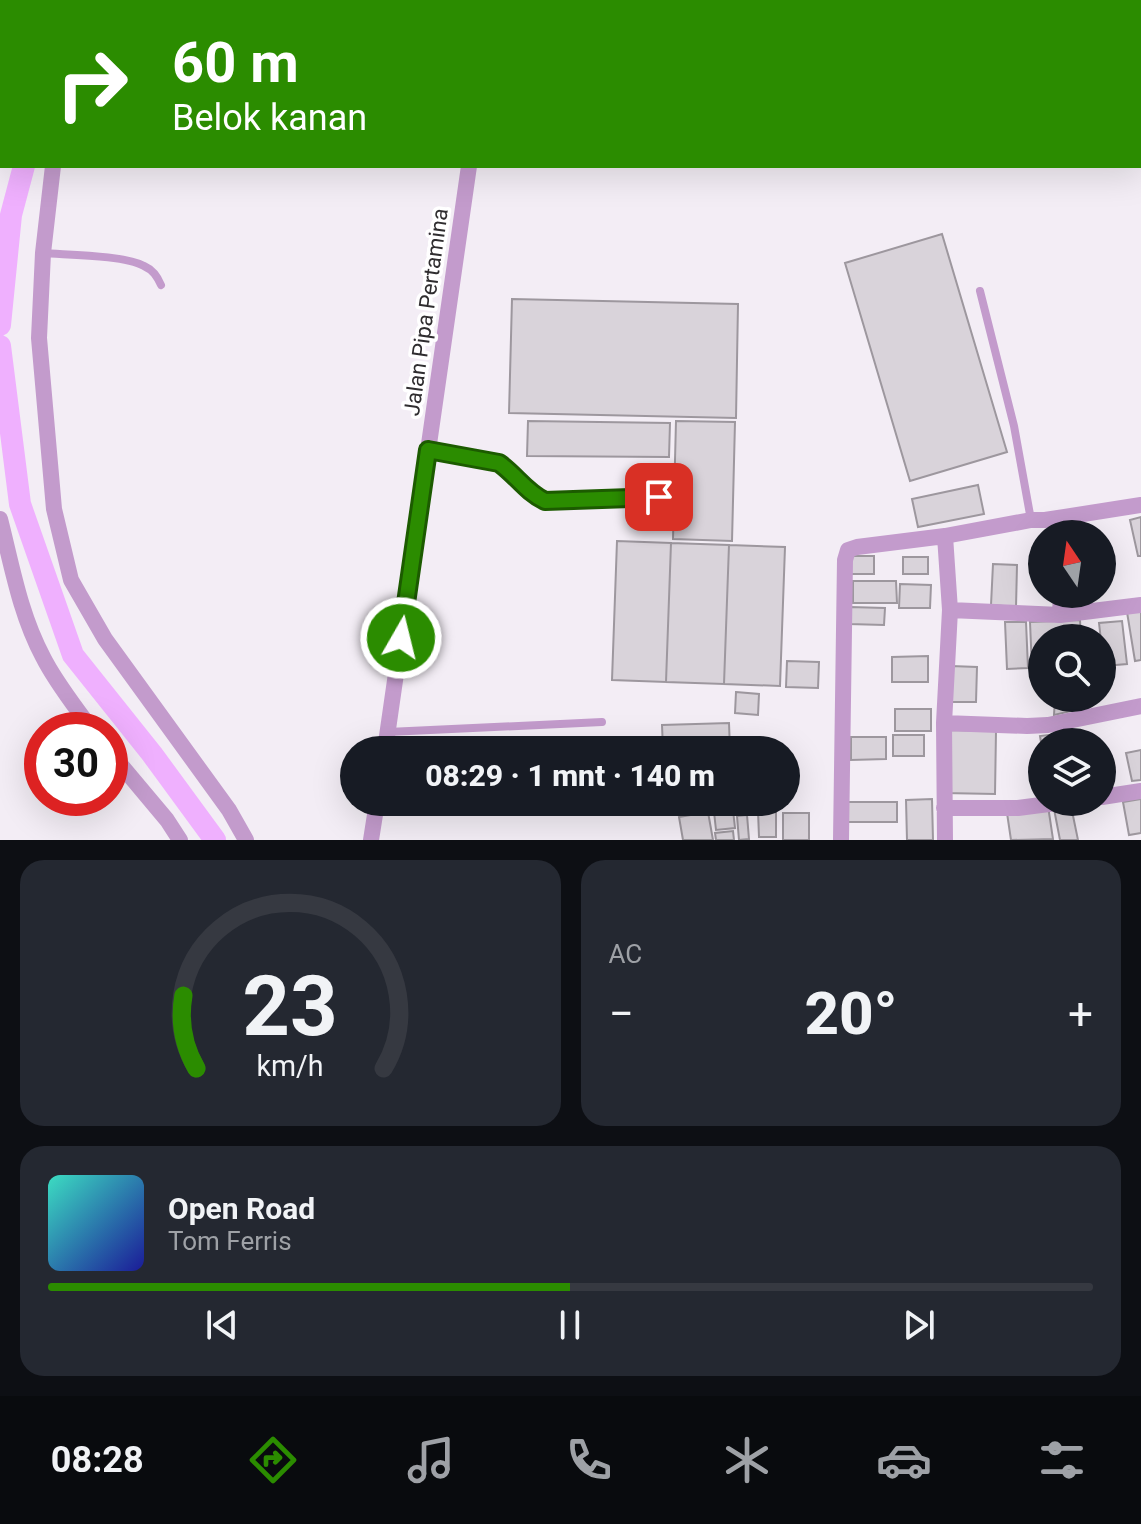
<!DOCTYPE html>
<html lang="id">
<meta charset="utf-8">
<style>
body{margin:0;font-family:Roboto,sans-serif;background:#242831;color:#f1f3f6;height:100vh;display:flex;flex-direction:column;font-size:30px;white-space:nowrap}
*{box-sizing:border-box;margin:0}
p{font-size:26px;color:#9ea1a6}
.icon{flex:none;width:44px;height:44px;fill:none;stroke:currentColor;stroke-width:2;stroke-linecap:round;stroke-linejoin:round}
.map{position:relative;height:840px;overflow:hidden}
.details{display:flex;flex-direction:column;gap:20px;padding:20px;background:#0d0f14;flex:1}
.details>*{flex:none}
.banner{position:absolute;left:0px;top:0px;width:1142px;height:168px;box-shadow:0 8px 32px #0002;background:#2b8c00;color:#fff;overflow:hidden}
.needle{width:52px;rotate:347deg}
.tools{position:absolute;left:1028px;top:520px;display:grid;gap:16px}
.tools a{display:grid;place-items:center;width:88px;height:88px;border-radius:50%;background:#171b24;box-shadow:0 8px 32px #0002;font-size:40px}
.speed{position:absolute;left:24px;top:712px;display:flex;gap:16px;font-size:40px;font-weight:700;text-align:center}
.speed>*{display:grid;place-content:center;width:104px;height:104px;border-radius:50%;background:#171b24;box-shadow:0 8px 32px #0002;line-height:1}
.speed .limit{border:12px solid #d22;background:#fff;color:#111}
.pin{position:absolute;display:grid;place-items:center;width:68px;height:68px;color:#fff;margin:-34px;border-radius:16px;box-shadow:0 4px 12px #0006}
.me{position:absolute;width:88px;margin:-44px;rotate:8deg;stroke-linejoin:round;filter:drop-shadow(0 0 6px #0008)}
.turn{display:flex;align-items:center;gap:28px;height:168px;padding:0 40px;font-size:36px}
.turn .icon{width:104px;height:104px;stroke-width:2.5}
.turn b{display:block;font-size:56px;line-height:68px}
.big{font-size:60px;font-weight:800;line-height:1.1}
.details .tile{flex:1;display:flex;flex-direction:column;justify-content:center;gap:12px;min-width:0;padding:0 28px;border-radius:24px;background:#242831}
.details .dial{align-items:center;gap:0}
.dial svg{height:208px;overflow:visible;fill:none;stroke:#363941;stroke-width:7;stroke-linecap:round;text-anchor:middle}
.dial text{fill:#f1f3f6;stroke:none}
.song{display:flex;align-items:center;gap:24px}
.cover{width:96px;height:96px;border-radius:12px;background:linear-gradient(135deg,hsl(170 70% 55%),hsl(240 70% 35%))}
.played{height:8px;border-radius:4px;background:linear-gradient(90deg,#2b8c00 50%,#363941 50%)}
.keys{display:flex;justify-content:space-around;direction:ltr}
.heat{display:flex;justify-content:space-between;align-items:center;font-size:44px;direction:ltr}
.details .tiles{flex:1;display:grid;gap:20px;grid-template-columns:1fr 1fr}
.tile:last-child{grid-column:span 2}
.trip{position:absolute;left:340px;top:736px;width:460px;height:80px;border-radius:40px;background:#171b24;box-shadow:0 8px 32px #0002;font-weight:800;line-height:80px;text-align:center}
.tabs{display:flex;height:128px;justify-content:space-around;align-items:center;background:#090b0e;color:#9ea1a6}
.tabs .icon{width:56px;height:56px}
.tabs .on{color:#2b8c00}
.tabs b{font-size:36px;color:#f1f3f6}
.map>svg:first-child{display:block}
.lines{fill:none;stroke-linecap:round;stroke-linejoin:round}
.canal{stroke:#efb0fe;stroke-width:22}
.building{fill:#d9d3da;stroke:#9d979e;stroke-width:2}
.service{stroke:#c39bcc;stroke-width:8}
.minor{stroke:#c39bcc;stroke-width:16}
.route-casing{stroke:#1c5b00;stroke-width:20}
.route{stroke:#2b8c00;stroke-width:14}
.labels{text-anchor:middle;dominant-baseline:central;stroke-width:7;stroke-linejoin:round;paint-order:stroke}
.street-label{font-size:22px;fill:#2f2d2f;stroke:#fff}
</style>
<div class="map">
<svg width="1141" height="840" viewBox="0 0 1141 840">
<rect width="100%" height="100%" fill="#f3edf5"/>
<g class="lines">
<path class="canal" d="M92,2L93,0
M0,325L11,215L24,166
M0,346L20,504L73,655L152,754L215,840"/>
</g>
<path class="building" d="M368,0H467V2H368Z
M527,0H600V2H527Z
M600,0H669V2H600Z
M670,0H741V2H670Z
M741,0H809V2H741Z
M942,234L1007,452L910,481L845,263Z
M512,299L738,304L736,418L509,413Z
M528,421L670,423L669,457L527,456Z
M676,421L735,422L732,541L673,539Z
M978,485L984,514L918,527L912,499Z
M1141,517V556H1138L1130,520Z
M617,541L671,543L666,682L612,680Z
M671,543L729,545L724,684L666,682Z
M729,545L785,547L780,686L724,684Z
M848,556H874V574H848Z
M903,557H928V574H903Z
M993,564L1017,565L1016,607L991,605Z
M853,581H896L897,603H853Z
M900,584L931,585L930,608H899Z
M850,607L885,608L884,625L849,624Z
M1141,610V660L1135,661L1127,612Z
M1080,620L1081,638H1042V669H1032L1030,622Z
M1122,621L1127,664L1104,666L1099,623Z
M1005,622H1026L1028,668L1007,669Z
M928,656V682H892V657Z
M787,661L819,662L818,688L786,687Z
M951,666L977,667L976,702H951Z
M736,692L759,694L758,715L735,713Z
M1055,698H1082L1084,708L1054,715Z
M895,709H931V731H895Z
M729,723L730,750H663L662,725Z
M946,730L996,731L995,794L944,793Z
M1064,733L1066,742H1042V748L1040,736Z
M893,735H924V756H893Z
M851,737H886V759L851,760Z
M1141,750V780L1132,781L1126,753Z
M932,799L933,840H907L906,800Z
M1141,799V833L1129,835L1123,802Z
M664,802H731V808L665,810Z
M848,802H897V822H848Z
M1048,806L1053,839L1011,840L1007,813Z
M1071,806L1078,840H1060L1054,809Z
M733,810L735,828L716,830L714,812Z
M758,811H776V837H759Z
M708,812L713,840H683L679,817Z
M783,813H809V840H783Z
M747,815L749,839L739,840L737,816Z
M733,831L734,840H716L715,833Z"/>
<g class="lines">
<path class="service" d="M43,253C68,255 124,255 144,266C153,270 157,276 161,285
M980,291L1014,426L1031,520
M428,450L499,463C516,476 525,492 545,501L659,497
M388,732L602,722"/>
<path class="minor" d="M61,2L62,0
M127,2L128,0
M494,2L495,0
M852,2L862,0
M0,84L2,85
M0,138L2,132
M53,166L43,253L39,338L54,509L71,580L105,639L229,810L246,840
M0,519C12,566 20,614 43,657C56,683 75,706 92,730
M950,610L1060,615L1141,605
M1060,615L1061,594
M944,723L1027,726L1048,725L1141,706
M385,750L469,166
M110,752L167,820L180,840
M1102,797L1141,791
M944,808H1018L1064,802
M371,840L377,802
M841,840L845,560L848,550L857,547L945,536L1031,520H1045L1141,505
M945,840L944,723L950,610L945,536"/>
</g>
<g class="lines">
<g class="route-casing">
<path id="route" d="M401,638L428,450L499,463C516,475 526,492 545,501L659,497"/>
</g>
<use href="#route" class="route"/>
</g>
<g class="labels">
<g class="street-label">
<text transform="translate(426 312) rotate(-82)">Jalan Pipa Pertamina</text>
</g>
</g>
</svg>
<div class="tools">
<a><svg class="needle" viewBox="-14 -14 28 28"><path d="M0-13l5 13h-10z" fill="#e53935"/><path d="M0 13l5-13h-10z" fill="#9ea1a6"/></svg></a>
<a><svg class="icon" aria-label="search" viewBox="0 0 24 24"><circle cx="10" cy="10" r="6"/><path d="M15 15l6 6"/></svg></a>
<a><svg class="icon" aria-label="layers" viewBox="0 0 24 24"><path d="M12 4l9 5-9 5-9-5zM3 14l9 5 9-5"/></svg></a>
</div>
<div class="speed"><div class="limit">30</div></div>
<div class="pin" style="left:659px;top:497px;background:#d93025"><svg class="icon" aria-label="arrive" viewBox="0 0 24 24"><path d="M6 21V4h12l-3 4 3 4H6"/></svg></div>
<svg class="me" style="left:401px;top:638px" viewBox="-20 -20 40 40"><circle r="17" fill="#2b8c00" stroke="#fff" stroke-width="3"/><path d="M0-11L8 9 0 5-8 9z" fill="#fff"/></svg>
<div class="trip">08:29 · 1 mnt · 140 m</div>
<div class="banner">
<div class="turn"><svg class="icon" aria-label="right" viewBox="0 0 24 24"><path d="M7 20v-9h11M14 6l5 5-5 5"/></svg><div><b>60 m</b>Belok kanan</div></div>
</div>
</div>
<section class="details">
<div class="tiles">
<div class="tile dial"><svg viewBox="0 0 100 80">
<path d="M14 69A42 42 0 1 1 86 69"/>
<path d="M14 69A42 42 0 0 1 9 41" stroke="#2b8c00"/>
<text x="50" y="56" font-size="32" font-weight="700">23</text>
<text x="50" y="72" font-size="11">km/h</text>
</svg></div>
<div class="tile"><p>AC</p>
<div class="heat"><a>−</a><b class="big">20°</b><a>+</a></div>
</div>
<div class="tile">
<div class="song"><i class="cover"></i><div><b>Open Road</b><p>Tom Ferris</p></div></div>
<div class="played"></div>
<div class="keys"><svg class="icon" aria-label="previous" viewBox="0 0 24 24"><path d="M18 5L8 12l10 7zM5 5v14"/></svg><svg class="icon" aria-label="pause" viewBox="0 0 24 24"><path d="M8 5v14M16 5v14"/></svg><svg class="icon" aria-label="next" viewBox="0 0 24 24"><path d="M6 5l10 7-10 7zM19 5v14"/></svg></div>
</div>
</div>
</section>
<nav class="tabs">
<b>08:28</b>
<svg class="icon on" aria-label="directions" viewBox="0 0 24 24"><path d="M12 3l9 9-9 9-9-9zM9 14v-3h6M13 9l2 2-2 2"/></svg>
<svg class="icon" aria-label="music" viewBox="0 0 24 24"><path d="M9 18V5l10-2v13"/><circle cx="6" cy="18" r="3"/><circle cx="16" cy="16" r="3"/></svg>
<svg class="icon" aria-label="phone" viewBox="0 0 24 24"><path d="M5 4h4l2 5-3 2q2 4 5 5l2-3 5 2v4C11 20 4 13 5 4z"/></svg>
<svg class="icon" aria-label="climate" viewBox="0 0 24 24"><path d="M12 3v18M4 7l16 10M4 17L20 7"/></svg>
<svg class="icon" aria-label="car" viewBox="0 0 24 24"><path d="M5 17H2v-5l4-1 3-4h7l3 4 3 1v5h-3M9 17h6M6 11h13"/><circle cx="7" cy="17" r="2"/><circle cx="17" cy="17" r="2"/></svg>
<svg class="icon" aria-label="filters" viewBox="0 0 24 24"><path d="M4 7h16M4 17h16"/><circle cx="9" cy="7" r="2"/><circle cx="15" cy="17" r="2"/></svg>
</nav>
